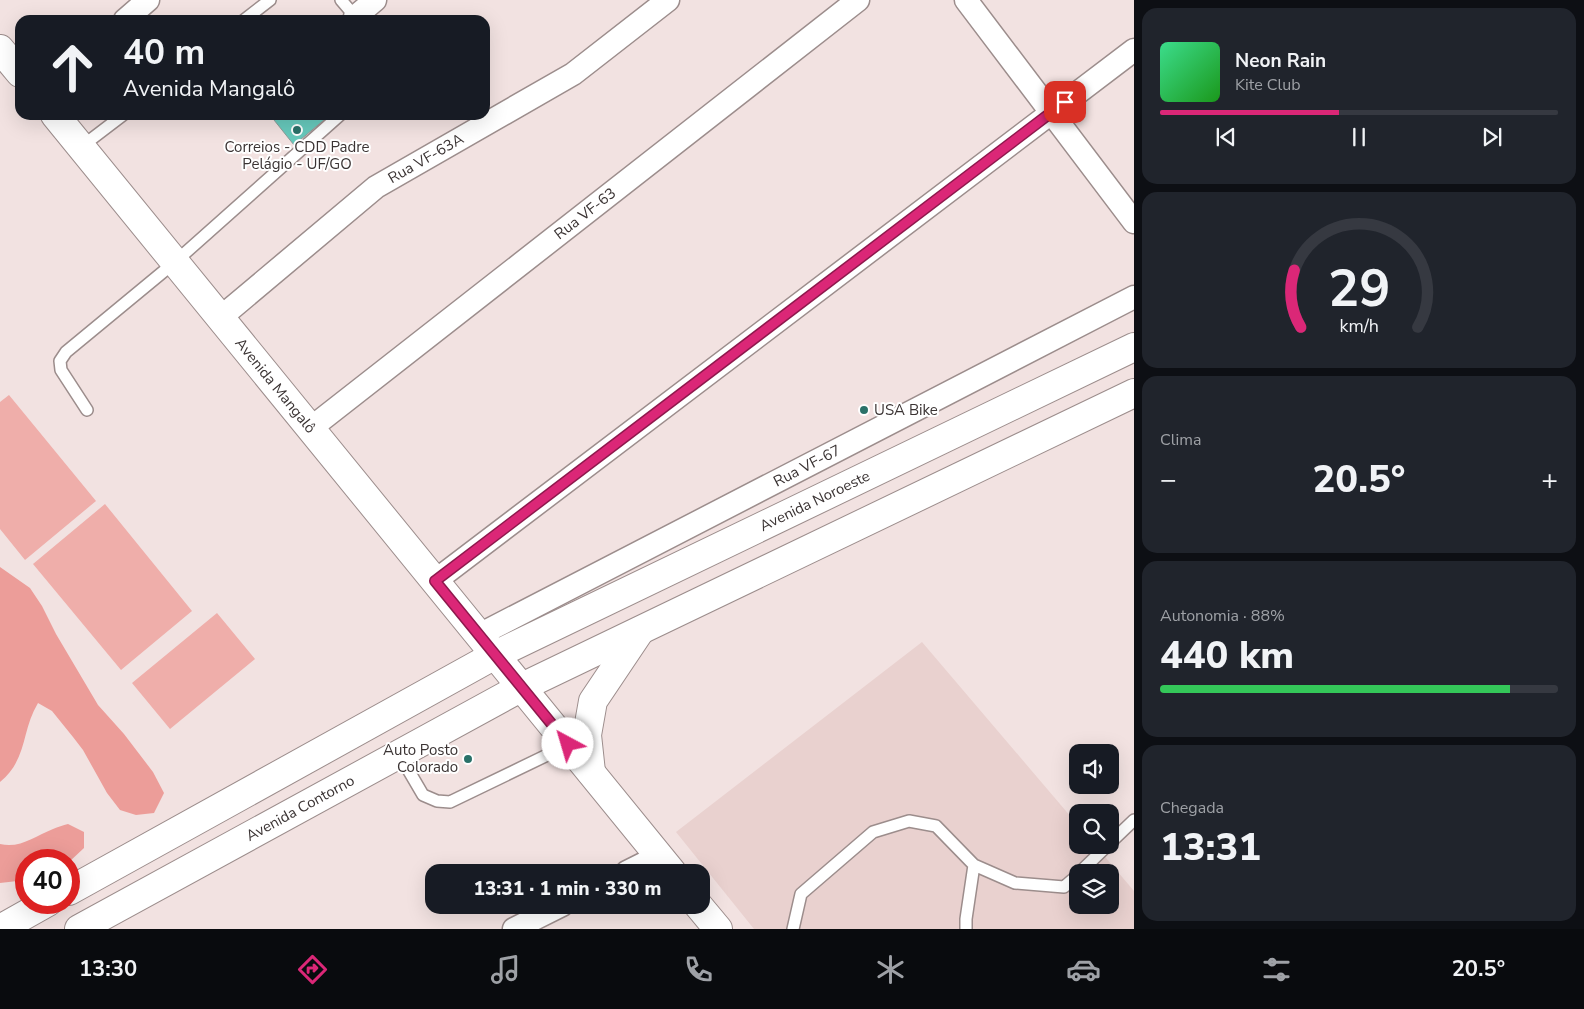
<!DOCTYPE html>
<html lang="pt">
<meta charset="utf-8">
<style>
body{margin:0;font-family:"Nunito Sans",sans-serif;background:#20242c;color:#f1f3f6;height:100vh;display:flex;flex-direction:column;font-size:19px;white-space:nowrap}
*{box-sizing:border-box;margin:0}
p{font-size:16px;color:#9ea1a6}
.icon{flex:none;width:28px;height:28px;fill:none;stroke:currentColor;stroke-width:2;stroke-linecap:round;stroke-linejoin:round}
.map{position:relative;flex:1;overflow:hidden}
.panel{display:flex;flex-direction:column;gap:8px;padding:8px;background:#0d0f14;width:450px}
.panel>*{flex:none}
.banner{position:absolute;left:15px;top:15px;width:475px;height:105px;border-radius:15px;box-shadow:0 5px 20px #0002;background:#171b24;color:#f1f3f6;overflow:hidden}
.buttons{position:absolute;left:1069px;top:744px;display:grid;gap:10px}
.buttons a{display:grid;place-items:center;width:50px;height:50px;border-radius:10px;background:#171b24;box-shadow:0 5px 20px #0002;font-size:25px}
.speed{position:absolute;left:15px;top:849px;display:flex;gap:10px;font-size:25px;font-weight:700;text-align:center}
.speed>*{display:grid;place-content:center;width:65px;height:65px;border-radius:50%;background:#171b24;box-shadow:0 5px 20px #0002;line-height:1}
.speed .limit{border:8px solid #d22;background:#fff;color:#111}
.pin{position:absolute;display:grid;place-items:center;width:42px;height:42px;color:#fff;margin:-21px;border-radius:10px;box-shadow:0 2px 8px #0006}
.me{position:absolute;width:55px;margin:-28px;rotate:321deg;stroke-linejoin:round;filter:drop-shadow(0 0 4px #0008)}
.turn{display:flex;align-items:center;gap:18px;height:105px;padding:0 25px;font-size:22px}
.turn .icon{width:65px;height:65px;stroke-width:2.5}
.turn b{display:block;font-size:35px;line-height:42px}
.big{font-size:38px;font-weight:800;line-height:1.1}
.panel .widget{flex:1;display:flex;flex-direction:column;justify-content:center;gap:8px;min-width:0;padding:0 18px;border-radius:15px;background:#20242c}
.panel .dial{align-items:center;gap:0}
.dial svg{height:130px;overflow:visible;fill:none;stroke:#363941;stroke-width:7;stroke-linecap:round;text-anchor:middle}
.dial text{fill:#f1f3f6;stroke:none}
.song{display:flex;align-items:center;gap:15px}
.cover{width:60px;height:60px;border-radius:8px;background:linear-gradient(135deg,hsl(150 70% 55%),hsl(120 70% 35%))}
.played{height:5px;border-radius:2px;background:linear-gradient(90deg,#db2777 45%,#363941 45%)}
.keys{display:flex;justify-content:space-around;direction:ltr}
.heat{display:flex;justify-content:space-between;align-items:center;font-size:28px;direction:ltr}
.charge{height:8px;border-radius:4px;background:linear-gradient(90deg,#34c759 88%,#363941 0)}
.trip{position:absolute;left:425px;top:864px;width:285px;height:50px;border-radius:15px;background:#171b24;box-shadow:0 5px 20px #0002;font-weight:800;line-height:50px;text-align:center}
.dock{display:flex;height:80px;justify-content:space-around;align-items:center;background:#090b0e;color:#9ea1a6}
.dock .icon{width:35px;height:35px}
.dock .selected{color:#db2777}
.dock b{font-size:22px;color:#f1f3f6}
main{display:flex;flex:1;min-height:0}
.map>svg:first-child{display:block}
.built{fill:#e9d1cf;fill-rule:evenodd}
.green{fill:#efaeaa}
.forest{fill:#ec9d99}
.building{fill:#67c9bc;stroke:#8c9b99}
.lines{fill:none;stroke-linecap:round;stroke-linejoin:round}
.lane-casing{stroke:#9c8d8c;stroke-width:14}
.street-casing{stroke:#9c8d8c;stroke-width:25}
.secondary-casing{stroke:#9c8d8c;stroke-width:30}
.primary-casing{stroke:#9c8d8c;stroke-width:30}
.lane{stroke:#fff;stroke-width:11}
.street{stroke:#fff;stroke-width:22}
.secondary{stroke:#fff;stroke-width:28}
.primary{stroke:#fff;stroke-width:28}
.route-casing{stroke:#8e194d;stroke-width:12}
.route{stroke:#db2777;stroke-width:9}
.poi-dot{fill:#2a7169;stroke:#fff;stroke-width:2}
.labels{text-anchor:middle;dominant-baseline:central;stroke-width:4;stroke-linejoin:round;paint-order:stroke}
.poi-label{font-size:15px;fill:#3a3333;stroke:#fff}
.street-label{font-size:15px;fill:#3a3333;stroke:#fff}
</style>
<main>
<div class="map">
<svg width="1134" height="929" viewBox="0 0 1134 929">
<rect width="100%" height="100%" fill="#f2e2e1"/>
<path class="built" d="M922,642L1077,824L1078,845H1095L1134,891V929H754L676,832ZM1078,872H1110V905H1078Z"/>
<path class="green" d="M9,395L96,501L25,560L0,529V402Z
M105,504L192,611L121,670L33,564Z
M217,613L255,659L170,729L132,683Z"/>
<path class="forest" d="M0,567L30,588L42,606L56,634L98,705L124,734L153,772L164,793L154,813L136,815L120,810L107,793L83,750L73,737L52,711L38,703C21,731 28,759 0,782Z
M68,824L84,832V848L69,862V860H26V880L0,883V844C20,849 35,836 53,829C58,827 63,825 68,824Z"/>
<path class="building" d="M270,115H330L294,145Z"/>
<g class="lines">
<g class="lane-casing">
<path id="lane" d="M341,0L358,20
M244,20L270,0
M81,147L123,115
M87,410L61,370L60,361L66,352L175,262L340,115
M399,754L423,795L437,801L450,802L568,745
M1110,843L1134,820
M1080,872L1108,845
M793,929L801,894L873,832L909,821L936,826L974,865L1015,883L1064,887L1078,875
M966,929V919L974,865"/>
</g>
<g class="street-casing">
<g id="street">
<path d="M966,0L1134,222"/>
<path d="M355,17L375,0"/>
<path d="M125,20L148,0"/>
<path id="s1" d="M220,318L376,187L573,74L668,0"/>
<path id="s2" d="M311,428L858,0"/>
<path d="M435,581L1134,50"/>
<path id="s3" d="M479,635L1134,297"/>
<path d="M627,872L659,856"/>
<path d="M514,929L562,905"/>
</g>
</g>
<g class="secondary-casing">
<g id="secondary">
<path d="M0,49L20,73"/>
<path id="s4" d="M55,115L672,872"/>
<path d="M698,905L718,929"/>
</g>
</g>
<g class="primary-casing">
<g id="primary">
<path d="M591,772L587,735L593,701L640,631"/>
<path id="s5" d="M69,891L495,655L1134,347"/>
<path d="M0,929L48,902"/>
<path id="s6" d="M79,929L522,687L1134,393"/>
</g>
</g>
<use href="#lane" class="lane"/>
<use href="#street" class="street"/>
<use href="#secondary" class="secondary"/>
<use href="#primary" class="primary"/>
</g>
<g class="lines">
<g class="route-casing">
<path id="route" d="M568,744L435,581L1065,102"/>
</g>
<use href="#route" class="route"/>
</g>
<g class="poi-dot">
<circle cx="297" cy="130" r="5"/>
<circle cx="864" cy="410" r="5"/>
<circle cx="468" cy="759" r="5"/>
</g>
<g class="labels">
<g class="poi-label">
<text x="297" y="147">Correios - CDD Padre<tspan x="297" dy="17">Pelágio - UF/GO</tspan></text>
<text x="874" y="410" text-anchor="start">USA Bike</text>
<text x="458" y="750" text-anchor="end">Auto Posto<tspan x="458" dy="17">Colorado</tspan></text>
</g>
<g class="street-label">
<text stroke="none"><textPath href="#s1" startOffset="261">Rua VF-63A</textPath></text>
<text stroke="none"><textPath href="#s2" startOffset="348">Rua VF-63</textPath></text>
<text stroke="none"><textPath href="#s4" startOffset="349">Avenida Mangalô</textPath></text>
<text stroke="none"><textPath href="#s3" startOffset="369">Rua VF-67</textPath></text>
<text stroke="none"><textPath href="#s5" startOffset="842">Avenida Noroeste</textPath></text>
<text stroke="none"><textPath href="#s6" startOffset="252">Avenida Contorno</textPath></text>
</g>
</g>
</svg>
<div class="buttons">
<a><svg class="icon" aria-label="sound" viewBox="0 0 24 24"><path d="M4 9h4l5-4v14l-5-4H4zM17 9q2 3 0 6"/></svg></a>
<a><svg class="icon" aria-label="search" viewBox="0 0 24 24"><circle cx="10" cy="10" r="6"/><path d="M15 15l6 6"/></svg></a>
<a><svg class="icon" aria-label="layers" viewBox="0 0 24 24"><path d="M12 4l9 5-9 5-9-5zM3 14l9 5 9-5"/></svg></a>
</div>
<div class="speed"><div class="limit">40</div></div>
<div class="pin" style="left:1065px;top:102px;background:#d93025"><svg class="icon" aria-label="arrive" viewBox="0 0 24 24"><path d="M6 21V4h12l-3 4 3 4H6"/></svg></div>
<svg class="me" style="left:568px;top:744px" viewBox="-20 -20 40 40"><circle r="19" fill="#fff"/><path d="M0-13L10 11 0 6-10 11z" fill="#db2777"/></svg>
<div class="trip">13:31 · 1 min · 330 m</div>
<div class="banner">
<div class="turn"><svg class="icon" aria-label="ahead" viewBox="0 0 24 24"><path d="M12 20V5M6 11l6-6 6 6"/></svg><div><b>40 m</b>Avenida Mangalô</div></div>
</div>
</div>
<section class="panel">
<div class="widget">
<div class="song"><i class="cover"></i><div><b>Neon Rain</b><p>Kite Club</p></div></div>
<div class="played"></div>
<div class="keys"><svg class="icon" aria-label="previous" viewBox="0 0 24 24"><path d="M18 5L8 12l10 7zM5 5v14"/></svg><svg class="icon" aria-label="pause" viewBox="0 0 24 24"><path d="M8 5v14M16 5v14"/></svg><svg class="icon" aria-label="next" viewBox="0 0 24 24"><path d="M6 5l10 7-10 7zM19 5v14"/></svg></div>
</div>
<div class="widget dial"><svg viewBox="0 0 100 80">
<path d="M14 69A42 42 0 1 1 86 69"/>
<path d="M14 69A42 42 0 0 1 10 34" stroke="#db2777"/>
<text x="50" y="56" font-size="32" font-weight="700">29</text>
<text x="50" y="72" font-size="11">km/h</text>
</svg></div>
<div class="widget"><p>Clima</p>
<div class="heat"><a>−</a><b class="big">20.5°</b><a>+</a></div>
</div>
<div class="widget"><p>Autonomia · 88%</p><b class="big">440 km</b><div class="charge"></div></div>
<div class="widget"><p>Chegada</p><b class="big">13:31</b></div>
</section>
</main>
<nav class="dock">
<b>13:30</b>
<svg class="icon selected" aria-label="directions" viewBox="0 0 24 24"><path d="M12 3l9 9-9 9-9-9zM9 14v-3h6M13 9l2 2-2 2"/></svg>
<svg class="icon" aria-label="music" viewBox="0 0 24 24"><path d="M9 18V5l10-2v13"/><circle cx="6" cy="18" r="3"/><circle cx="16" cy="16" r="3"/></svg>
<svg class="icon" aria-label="phone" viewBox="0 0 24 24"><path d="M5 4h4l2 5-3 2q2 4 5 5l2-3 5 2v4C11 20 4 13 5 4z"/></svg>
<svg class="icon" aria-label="climate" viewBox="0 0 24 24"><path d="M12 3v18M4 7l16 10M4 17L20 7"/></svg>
<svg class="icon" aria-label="car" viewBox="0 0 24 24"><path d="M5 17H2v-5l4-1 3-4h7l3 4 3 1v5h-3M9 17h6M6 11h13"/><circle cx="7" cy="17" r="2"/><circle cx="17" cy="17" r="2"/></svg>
<svg class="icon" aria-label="filters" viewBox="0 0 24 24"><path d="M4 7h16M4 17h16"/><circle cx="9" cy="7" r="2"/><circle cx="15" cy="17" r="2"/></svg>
<b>20.5°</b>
</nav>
